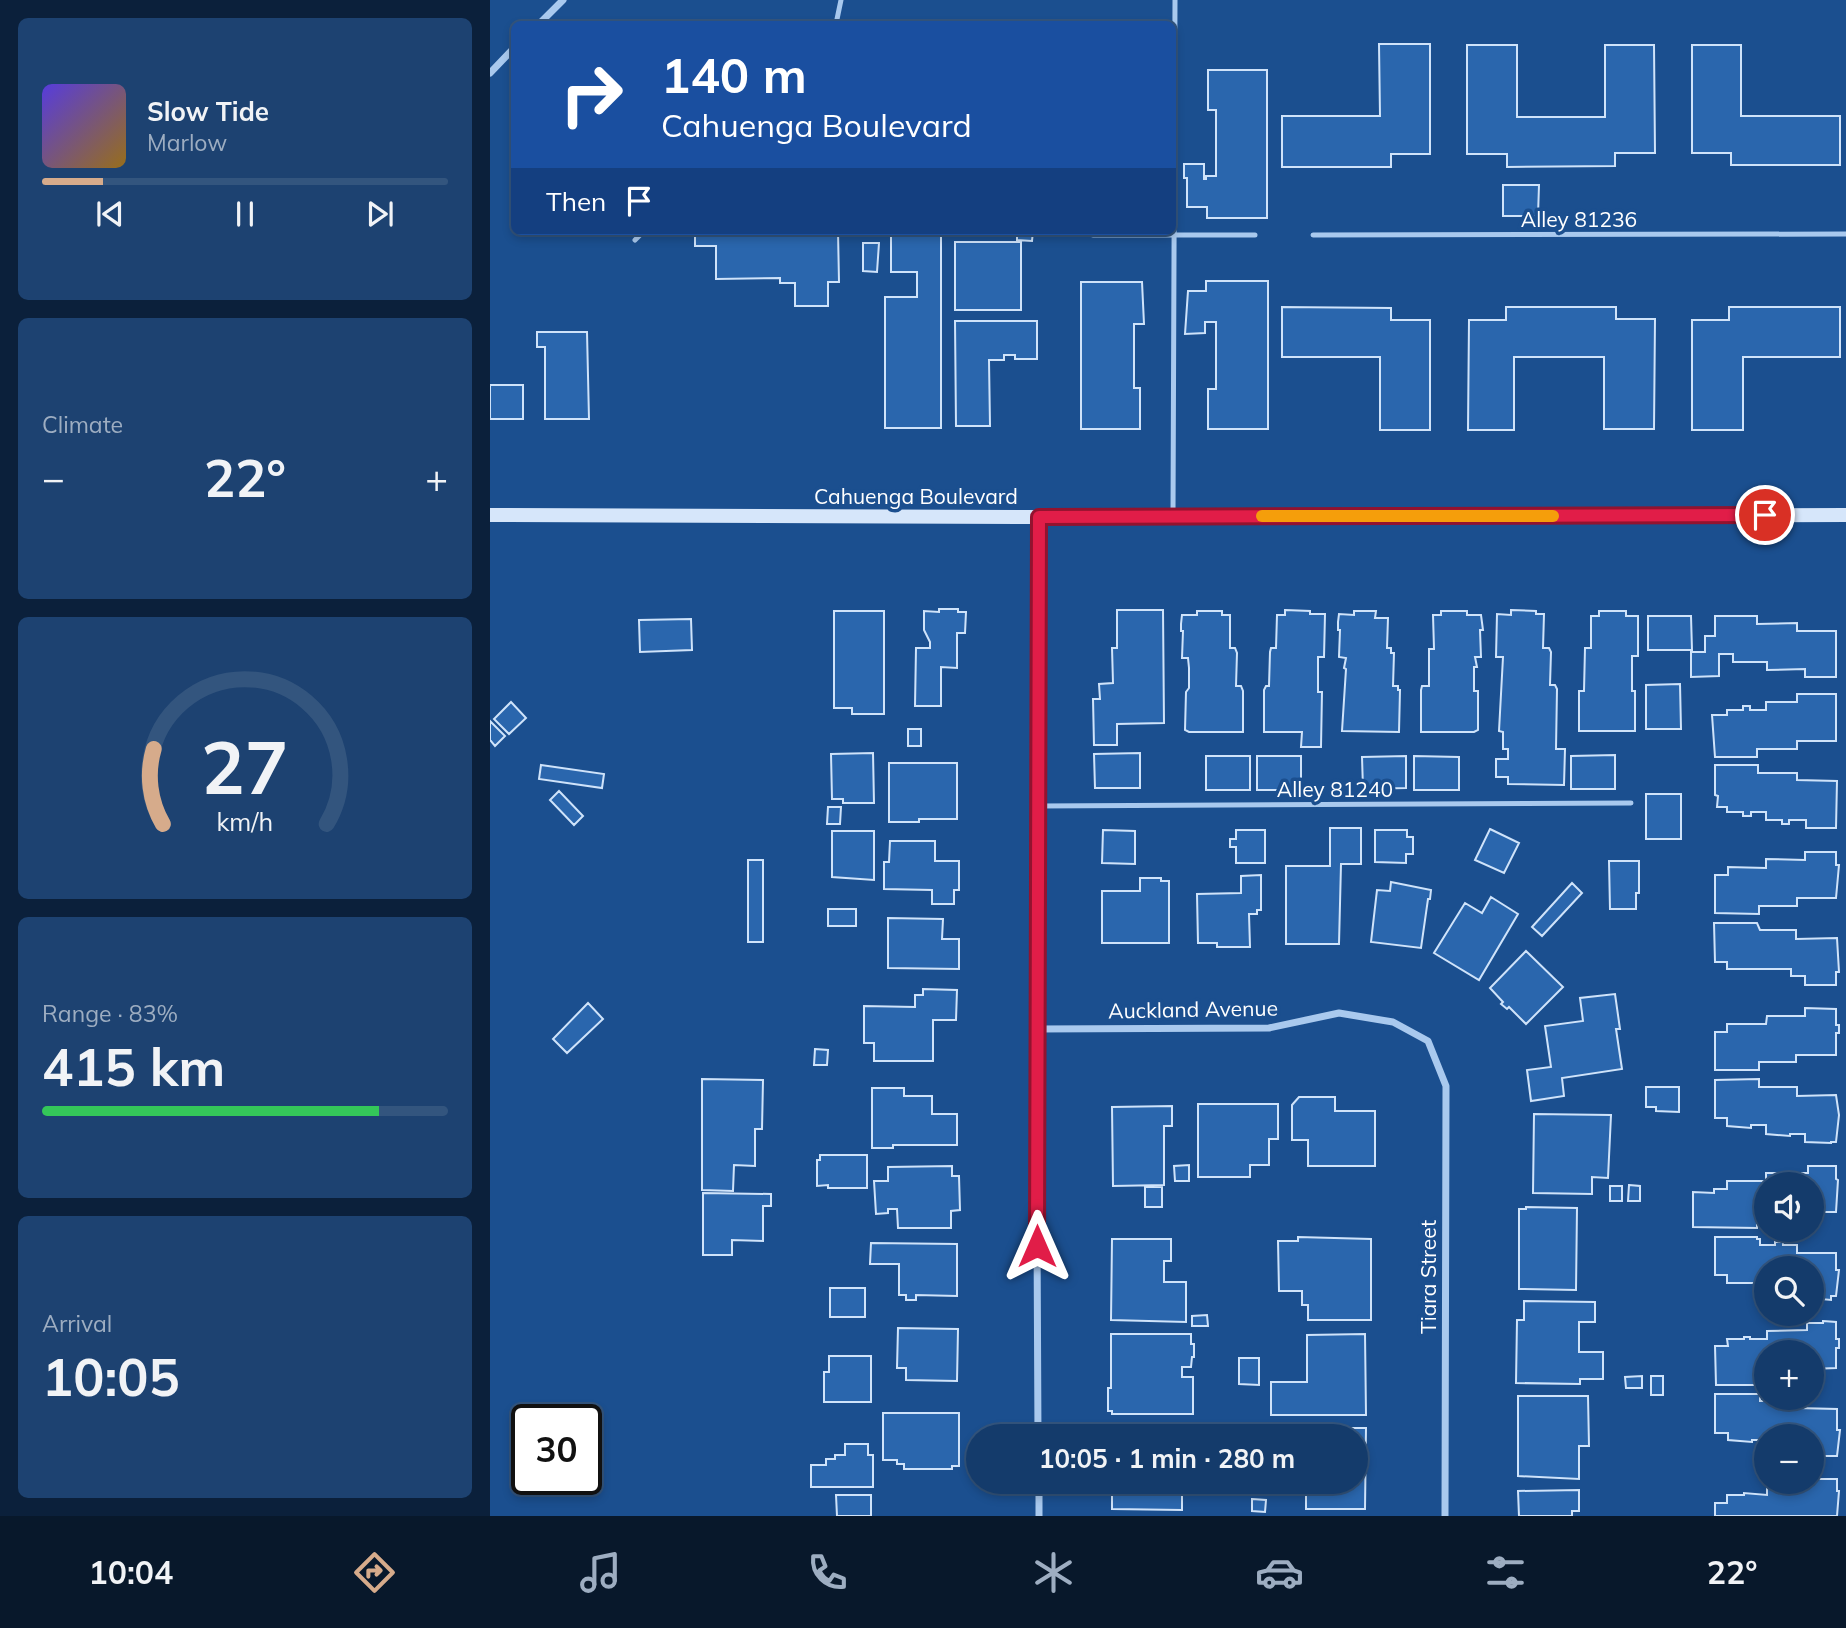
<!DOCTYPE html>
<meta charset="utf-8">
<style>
body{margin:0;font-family:Mulish,sans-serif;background:#1d4271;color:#f1f3f6;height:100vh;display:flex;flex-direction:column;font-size:26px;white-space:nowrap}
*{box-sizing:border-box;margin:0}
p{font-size:23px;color:#9dadc1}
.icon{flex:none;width:38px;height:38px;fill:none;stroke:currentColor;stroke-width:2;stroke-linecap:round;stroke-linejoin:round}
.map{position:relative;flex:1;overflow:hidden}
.details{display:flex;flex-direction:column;gap:18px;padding:18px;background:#0b203b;width:490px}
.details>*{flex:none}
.banner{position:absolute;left:21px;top:21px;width:665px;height:214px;border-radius:10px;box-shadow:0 4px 10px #0003,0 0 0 2px #33557e;background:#1a4fa0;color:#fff;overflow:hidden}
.fabs{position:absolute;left:1264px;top:1172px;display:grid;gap:14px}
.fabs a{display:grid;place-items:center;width:70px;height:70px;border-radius:50%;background:#143b6b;box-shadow:0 4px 10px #0003,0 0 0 2px #33557e;font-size:35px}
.speed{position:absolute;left:21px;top:1404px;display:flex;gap:14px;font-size:35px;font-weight:700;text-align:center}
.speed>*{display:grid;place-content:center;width:91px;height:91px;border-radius:50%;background:#143b6b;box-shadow:0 4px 10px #0003,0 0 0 2px #33557e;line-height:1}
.speed .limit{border:4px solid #111;border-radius:10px;background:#fff;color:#111}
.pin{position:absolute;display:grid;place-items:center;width:60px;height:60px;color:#fff;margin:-30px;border:4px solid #fff;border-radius:50%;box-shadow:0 2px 7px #0007}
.me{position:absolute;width:77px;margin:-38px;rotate:0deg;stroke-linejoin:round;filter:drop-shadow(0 0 5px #0008)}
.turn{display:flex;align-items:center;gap:24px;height:147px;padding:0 35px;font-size:32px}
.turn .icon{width:91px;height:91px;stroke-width:2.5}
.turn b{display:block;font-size:49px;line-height:60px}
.then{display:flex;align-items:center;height:66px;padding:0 35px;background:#0003;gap:14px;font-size:26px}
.big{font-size:52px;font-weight:700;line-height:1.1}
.details .card{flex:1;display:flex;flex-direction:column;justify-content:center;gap:10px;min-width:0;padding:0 24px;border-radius:10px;background:#1d4271}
.details .dial{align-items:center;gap:0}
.dial svg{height:182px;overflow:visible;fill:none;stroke:#33557e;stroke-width:7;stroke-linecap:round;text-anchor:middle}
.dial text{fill:#f1f3f6;stroke:none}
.song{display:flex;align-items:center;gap:21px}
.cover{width:84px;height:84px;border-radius:10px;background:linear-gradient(135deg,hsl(250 70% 55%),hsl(40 70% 35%))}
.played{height:7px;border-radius:4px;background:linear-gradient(90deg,#d6ab8b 15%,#33557e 15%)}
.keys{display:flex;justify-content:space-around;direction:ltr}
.heat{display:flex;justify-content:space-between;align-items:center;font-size:38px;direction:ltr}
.charge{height:10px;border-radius:5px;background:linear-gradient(90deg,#34c759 83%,#33557e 0)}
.trip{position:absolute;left:476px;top:1424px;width:402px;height:70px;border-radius:35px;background:#143b6b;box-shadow:0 4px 10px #0003,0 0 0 2px #33557e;font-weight:700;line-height:70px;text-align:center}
.tabs{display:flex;height:112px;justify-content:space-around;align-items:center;background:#08182b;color:#9dadc1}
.tabs .icon{width:49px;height:49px}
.tabs .active{color:#d6ab8b}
.tabs b{font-size:32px;color:#f1f3f6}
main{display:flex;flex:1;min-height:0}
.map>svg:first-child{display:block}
.building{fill:#2a66ad;stroke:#cfe3fa;stroke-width:2}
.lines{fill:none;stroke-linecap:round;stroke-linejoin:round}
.lane{stroke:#a9c9ee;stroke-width:5}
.street{stroke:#a9c9ee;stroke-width:7}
.secondary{stroke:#d6e6fa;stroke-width:14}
.route-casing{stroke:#92132f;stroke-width:18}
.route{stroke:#e11d48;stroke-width:12}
.slow{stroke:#f59e0b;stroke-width:12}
.labels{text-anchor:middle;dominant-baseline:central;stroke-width:7;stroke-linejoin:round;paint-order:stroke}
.street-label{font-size:21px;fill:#fff;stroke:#1b4f8f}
</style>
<main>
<section class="details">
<div class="card">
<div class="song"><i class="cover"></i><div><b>Slow Tide</b><p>Marlow</p></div></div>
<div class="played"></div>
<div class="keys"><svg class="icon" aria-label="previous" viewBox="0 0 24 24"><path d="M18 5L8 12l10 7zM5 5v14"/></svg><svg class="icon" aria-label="pause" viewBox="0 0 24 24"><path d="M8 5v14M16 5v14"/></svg><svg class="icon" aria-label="next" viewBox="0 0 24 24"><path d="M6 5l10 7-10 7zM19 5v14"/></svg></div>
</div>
<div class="card"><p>Climate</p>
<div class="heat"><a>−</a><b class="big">22°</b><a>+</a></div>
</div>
<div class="card dial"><svg viewBox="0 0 100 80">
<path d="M14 69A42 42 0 1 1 86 69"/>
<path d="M14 69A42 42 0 0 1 10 36" stroke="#d6ab8b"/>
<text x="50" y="56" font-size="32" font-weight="700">27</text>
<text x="50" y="72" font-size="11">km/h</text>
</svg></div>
<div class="card"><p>Range · 83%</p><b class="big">415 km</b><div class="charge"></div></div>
<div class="card"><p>Arrival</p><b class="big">10:05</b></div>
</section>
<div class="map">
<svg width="1356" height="1516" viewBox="0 0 1356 1516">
<rect width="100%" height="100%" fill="#1b4f8f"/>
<path class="building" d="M889,44H940V154H901V167H792V116H890Z
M977,45H1027V117H1115V45H1164L1165,153H1125V166L1017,167V154H977Z
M1202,45H1251V116H1350V165H1241V153H1202Z
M718,70H777V218H717V207H697V178H694V164H714V179H716V176H726V110H718Z
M1013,185H1049L1048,216H1013Z
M205,231H348L349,282H338V306H305V283H290V278L226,279V246H205Z
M401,231H451V428H395V297H427V272H401Z
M527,231H543L542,241L527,240Z
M465,242H531V310H465Z
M373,243H389L387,272L373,271Z
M716,281H778V429H718V389H726V322H715V333L695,334L698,291H716Z
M591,282H652L654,324H644V388H650V429H591Z
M792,307L901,308V320H940V430H890V357H792Z
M1016,307H1126V319H1165L1164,429H1114V357H1024V430H978L979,320H1016Z
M1239,307H1350V357H1253V430H1202V320H1239Z
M465,321H547V359H525V355H514V360H499L500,426H466Z
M47,332H97L99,419H55V347H47Z
M0,385H33V419H0Z
M449,609H468V612H476L475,633H467V668L451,667V706H425L426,648H440V642L434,630V611L449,612Z
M627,610H673L674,723L627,724V745H604L603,699H610L609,684L623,683L622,648H627Z
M795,610L820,611V614H835L834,657H828V692H832L831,747H811L812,732H774V690L776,686H779L780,652L781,648H786L787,615H795Z
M1021,610L1046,611V614H1054L1053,648H1059L1061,652L1060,685H1065L1067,689L1066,749H1075L1074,785L1018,784V777H1006V759H1018V749H1013V732L1009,731L1013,657H1006L1007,614L1021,615Z
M344,611H394V714H362V708H344Z
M707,611H732V615H740V648H745L747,653L746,686H751L753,691V732H699L695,730L696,692L699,688V668L698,658H692L693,631H691V624L692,615H707Z
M864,611H886L885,618H898L897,648H901V653H904L903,686H908V690H910L909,732L852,731L856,669L854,668L856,658L849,657L850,630H848V622L849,614L864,615Z
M951,611H977V615H991L993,630H990L991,657H985L987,667H984V691H988V730L984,732H931V690L932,686H939V649H944L943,615H951Z
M1109,611H1136V616H1148V656H1142V691H1145V731H1089V691H1094L1095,648H1101V616H1109Z
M1158,616H1201L1202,650H1158Z
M1225,616H1267V624L1307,623V631H1346V677H1315V669L1277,670V662H1243V654H1229V676L1201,677V652H1215V636H1225Z
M201,619L202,650L150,652L149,620Z
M1190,684L1191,729H1156V685Z
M1307,694H1346V741H1307V749H1267V757H1225L1222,715H1237V710H1253V706H1260V710H1276V702H1307Z
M21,702L36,718L19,734L4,719Z
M0,721L15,736L5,746L0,740Z
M418,729H431V746H418Z
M383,753L384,803H353V799H342L341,754Z
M650,753V788H605L604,754Z
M1125,755V789H1081V756Z
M716,756H760V790H716Z
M767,756H811V790H767Z
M916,756V788L873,789L872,757Z
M924,756L969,757V790H924Z
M399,763H467V819H429V822H399Z
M51,765L114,774L112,788L49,779Z
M1225,765H1268V773H1307V780L1347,781L1346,828H1316V820H1299V824H1292V820H1276V812H1261V816H1253V812H1237V807H1227L1228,796L1225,795Z
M69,791L93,816L84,825L60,800Z
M1156,794H1191V839H1156Z
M338,807H351L350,824H337Z
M840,828H871V864H851L849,944H796V866H840Z
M1000,829L1029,843L1014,873L985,860Z
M613,830L645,831V864L612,863Z
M746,830H775V863H746V847H740V839H746Z
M885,830H917V837H923V854H916V863L885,862Z
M342,831H384V880L342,877Z
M400,841H445V861H469V890H464V904H442V890L394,889V862H399Z
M1315,852H1346V865H1349L1346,898H1307V906H1269V914L1225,913V875H1238V867L1276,868V859L1315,860Z
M258,860H273V942H258Z
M1119,861H1149V893H1146V909H1120Z
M771,875V910H767V914H759L760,947H727V943H708L707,894L751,893V876Z
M650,878H671V881H679V943H612V891H650Z
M901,882L941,890L940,899H938L931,948L881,942L887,890L900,891Z
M1082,883L1092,893L1052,936L1042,927Z
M1001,897L1028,914L989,980L944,953L975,903L992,913Z
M338,909H366V926H338Z
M398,918L453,919L452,939H469V969L398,968Z
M1224,923H1267L1270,930H1306V939L1347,938L1349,972H1346V985H1315V976H1301V969H1237V962H1225Z
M1036,951L1073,987L1036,1024L1019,1007L1017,1009L1011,1004L1013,1002L1000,988Z
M433,989L467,990L466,1020H443V1061H384V1043H374V1006L425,1007V995H433Z
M1125,994L1130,1029H1126L1132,1069L1072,1078L1074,1096L1041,1101L1037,1070L1061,1067L1055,1026L1093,1021L1090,998Z
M98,1003L113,1019L77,1053L63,1039Z
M1315,1008L1346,1009V1025H1349V1033H1346V1055H1306V1062H1269V1070H1225V1032H1237V1024H1276L1277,1016H1315Z
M325,1049L338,1050L337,1065H324Z
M212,1079L273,1080L272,1129H265V1166L244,1165L243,1191L212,1190Z
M1269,1079V1087H1307V1096L1346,1095L1349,1115L1346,1142H1341V1143L1315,1142V1134H1300V1136L1276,1134V1125H1261V1128L1237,1126V1118H1225V1080Z
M1156,1087H1189V1112L1166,1111V1107H1156Z
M382,1088H414V1096H442V1114H467V1145H403V1148H382Z
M809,1097H845V1111H885V1166H818V1140H802V1105Z
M708,1104H788V1139H779V1165H760V1177H708Z
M682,1106V1126H674V1185L623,1186L622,1107Z
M1044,1114L1121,1115L1118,1178L1102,1177V1194L1043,1193Z
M330,1155H377V1188H338V1185L327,1186V1160H330Z
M699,1165V1181H685L684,1166Z
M462,1166V1176H469L470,1210L461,1211V1228H408L407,1209H398V1213L386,1214L384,1181H398V1167Z
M1318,1166H1346V1179L1348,1180L1346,1212H1321V1185H1276V1220H1270V1225H1267V1228L1203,1227V1192L1224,1193V1189H1237V1181H1276V1173H1318Z
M1139,1185L1150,1186V1201H1138Z
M1120,1186H1132V1201H1120Z
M655,1187H672V1207H655Z
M213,1193L281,1194V1206H273V1241L242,1240V1255H213Z
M1036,1207L1087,1208L1086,1290L1029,1289V1209H1036Z
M808,1237L881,1239V1320H818V1305H812V1291H789L788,1241H808Z
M1225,1237H1267V1239H1270V1245H1285V1242H1293V1245H1307V1253H1346V1270H1349L1346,1296H1341V1300L1321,1298V1269H1276V1283H1237V1275H1225Z
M622,1239H681V1261H674V1282H696V1322L621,1320Z
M381,1243L467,1244V1296L426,1295V1300H416V1295H409V1264H380Z
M340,1288H375V1317H340Z
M1034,1301L1105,1302V1322H1089V1352H1113V1379H1090V1384L1026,1383L1027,1320H1034Z
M717,1315L718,1326H702V1316Z
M1333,1321L1346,1322V1339H1349V1348H1346V1368L1321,1369V1353H1276V1376H1270V1385H1226L1225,1346H1238L1237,1339H1254V1337H1260V1339H1277V1331L1317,1330V1323H1333Z
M408,1328L468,1329L467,1381L416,1380V1368H407Z
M621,1334H701V1344H704V1357H702L701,1367H692V1377H703V1414H622V1411H618V1388H621Z
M875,1334L876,1415H781V1382H817V1335Z
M339,1356H381V1402H334V1372H339Z
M749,1358H769V1385L749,1384Z
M1152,1376V1388H1136L1135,1377Z
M1161,1376H1173V1395H1161Z
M1225,1394H1270V1401H1286V1398H1294V1401H1307V1408L1347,1409V1430H1350L1347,1456H1321V1437H1276V1440H1262V1442L1238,1440V1433H1225Z
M1028,1396H1098L1099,1446H1089V1479L1028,1476Z
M393,1413H469V1466H462V1469H414V1464H407V1460H393Z
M627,1428H703V1437H627Z
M841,1428H876L875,1509H816V1491H804V1482H866V1437H841Z
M355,1444H378V1455H383V1487H321V1465H336V1459H345V1455H355Z
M1321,1479H1347V1491H1349L1347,1516H1225V1503H1237V1495H1254V1493L1277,1495V1488H1294V1485L1317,1487V1482H1321Z
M622,1482H692V1510L622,1509Z
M1089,1490V1511H1082V1516H1029L1028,1491Z
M346,1495H381V1516H347Z
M762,1499L776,1500L775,1512L762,1511Z"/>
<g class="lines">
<path class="lane" d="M346,24L351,0
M603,235H765
M823,235L1356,234
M145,240L154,231
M683,515L685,0
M549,806L1141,803"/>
<path class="street" d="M49,24L73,0
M0,73L24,48
M546,1029L779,1028L849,1013L903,1022L938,1041L956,1086L955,1516
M548,1437L546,1029L549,517
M549,1482V1516"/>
<path class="secondary" d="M0,515L549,517L1356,515"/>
</g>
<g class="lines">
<g class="route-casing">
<path id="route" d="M547,1246L549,517L1275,515"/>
</g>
<use href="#route" class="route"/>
<path class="slow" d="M772,516H1063"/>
</g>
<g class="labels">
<g class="street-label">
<text x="1089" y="219">Alley 81236</text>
<text x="426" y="496">Cahuenga Boulevard</text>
<text x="845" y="789">Alley 81240</text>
<text transform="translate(703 1009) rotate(-1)">Auckland Avenue</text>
<text transform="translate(938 1277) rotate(-90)">Tiara Street</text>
</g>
</g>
</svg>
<div class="fabs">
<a><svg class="icon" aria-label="sound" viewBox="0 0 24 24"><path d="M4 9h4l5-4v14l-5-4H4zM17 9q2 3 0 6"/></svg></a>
<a><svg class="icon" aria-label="search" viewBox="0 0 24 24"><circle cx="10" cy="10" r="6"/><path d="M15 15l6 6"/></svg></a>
<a>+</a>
<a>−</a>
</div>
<div class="speed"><div class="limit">30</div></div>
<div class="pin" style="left:1275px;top:515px;background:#d93025"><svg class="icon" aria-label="arrive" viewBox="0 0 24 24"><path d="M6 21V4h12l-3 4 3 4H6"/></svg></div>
<svg class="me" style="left:547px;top:1246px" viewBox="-20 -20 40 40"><path d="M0-17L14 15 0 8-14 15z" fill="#e11d48" stroke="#fff" stroke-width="4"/></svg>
<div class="trip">10:05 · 1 min · 280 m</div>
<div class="banner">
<div class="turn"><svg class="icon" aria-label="right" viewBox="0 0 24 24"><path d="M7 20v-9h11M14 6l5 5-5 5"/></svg><div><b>140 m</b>Cahuenga Boulevard</div></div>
<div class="then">Then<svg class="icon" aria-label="arrive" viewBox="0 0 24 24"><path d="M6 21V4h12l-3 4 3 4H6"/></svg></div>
</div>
</div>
</main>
<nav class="tabs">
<b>10:04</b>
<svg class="icon active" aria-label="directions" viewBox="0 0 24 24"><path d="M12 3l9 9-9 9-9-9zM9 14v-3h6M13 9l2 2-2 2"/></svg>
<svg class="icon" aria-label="music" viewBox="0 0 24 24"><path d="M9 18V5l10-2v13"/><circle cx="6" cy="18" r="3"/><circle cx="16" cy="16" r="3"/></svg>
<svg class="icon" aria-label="phone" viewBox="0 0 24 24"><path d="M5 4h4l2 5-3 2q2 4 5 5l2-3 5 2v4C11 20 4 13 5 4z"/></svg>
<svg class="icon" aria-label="climate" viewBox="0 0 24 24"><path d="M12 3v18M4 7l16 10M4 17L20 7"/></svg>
<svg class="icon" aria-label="car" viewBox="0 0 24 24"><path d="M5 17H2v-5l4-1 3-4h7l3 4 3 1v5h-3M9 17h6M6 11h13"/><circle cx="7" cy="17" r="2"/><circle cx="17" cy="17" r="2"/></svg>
<svg class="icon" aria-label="filters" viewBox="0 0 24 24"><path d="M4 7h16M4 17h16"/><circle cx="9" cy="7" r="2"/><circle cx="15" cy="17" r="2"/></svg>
<b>22°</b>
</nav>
